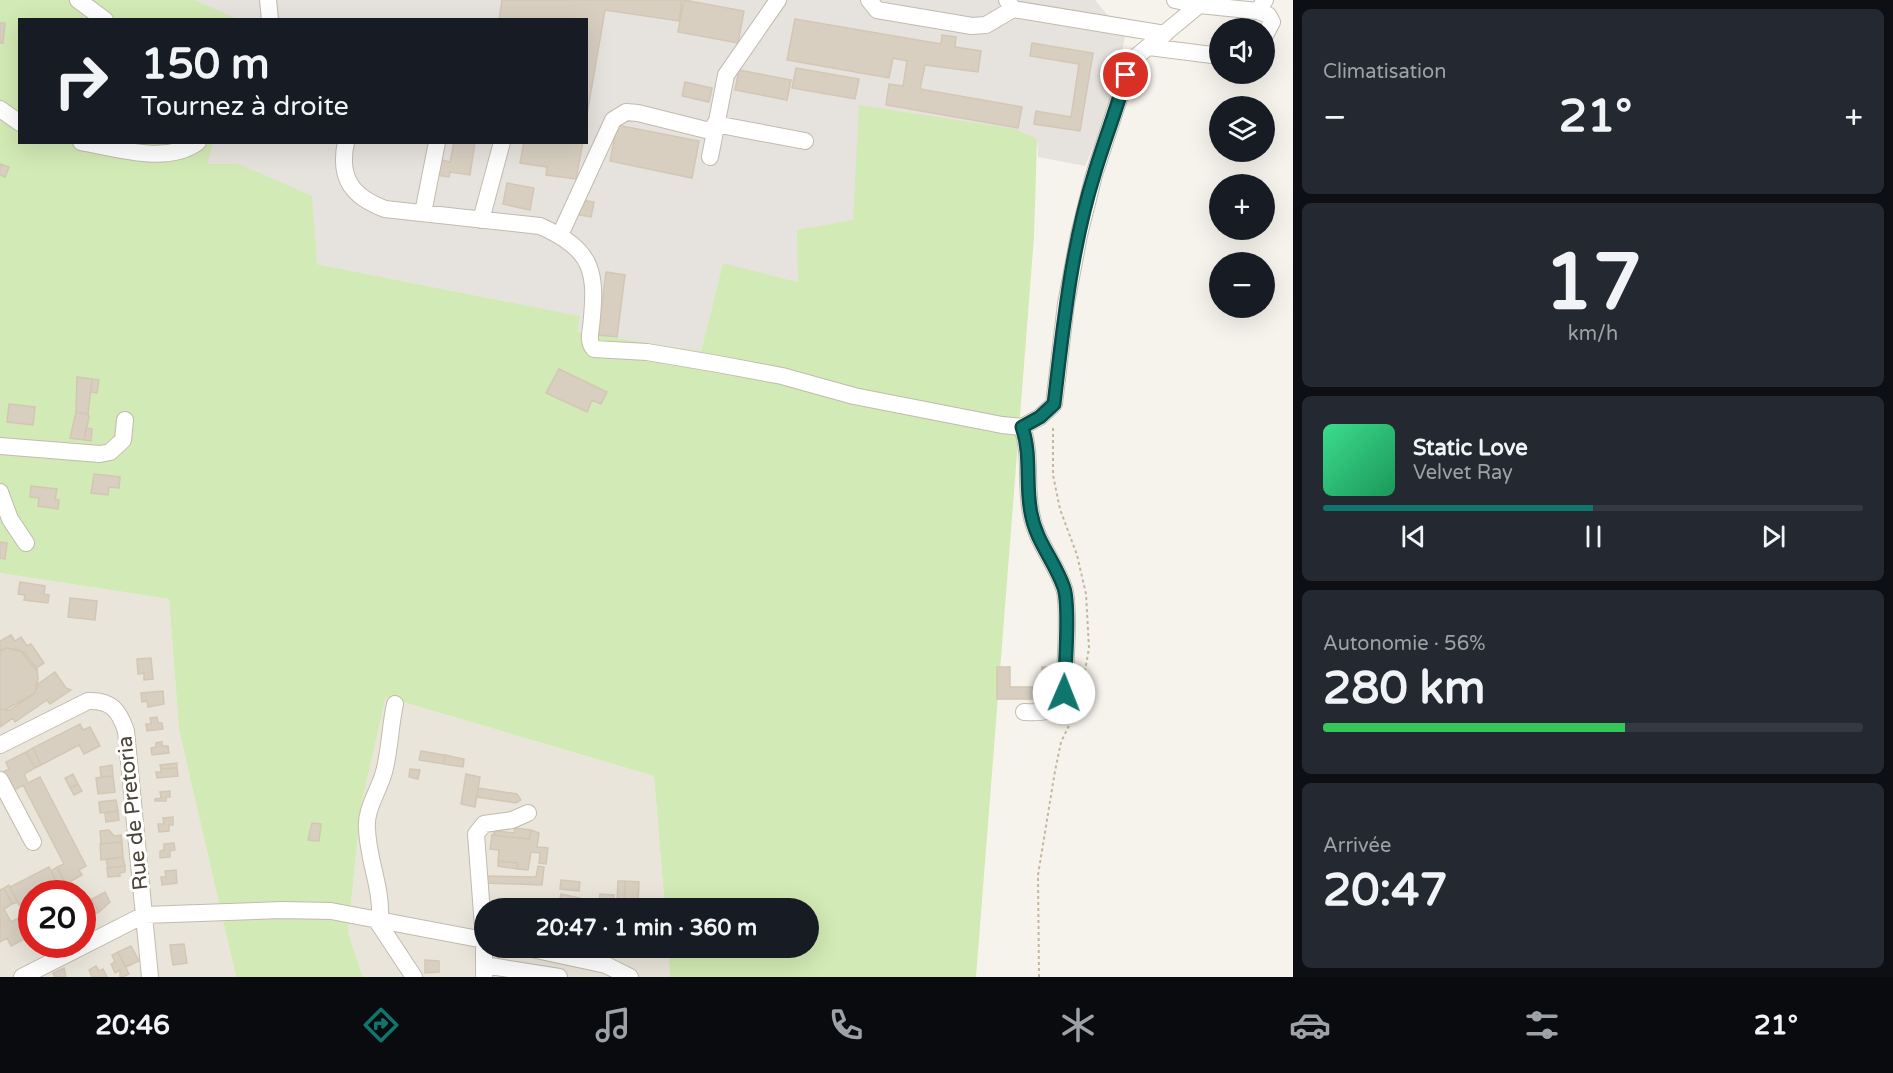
<!DOCTYPE html>
<html lang="fr">
<meta charset="utf-8">
<style>
body{margin:0;font-family:"Varela Round",sans-serif;background:#242831;color:#f1f3f6;height:100vh;display:flex;flex-direction:column;font-size:22px;white-space:nowrap}
*{box-sizing:border-box;margin:0}
p{font-size:20px;color:#9ea1a6}
.icon{flex:none;width:33px;height:33px;fill:none;stroke:currentColor;stroke-width:2;stroke-linecap:round;stroke-linejoin:round}
.map{position:relative;flex:1;overflow:hidden}
.details{display:flex;flex-direction:column;gap:9px;padding:9px;background:#0d0f14;width:600px}
.details>*{flex:none}
.guide{position:absolute;left:18px;top:18px;width:570px;height:126px;border-radius:0px;box-shadow:0 6px 24px #0002;background:#171b24;color:#f1f3f6;overflow:hidden}
.tools{position:absolute;left:1209px;top:18px;display:grid;gap:12px}
.tools a{display:grid;place-items:center;width:66px;height:66px;border-radius:50%;background:#171b24;box-shadow:0 6px 24px #0002;font-size:30px}
.speed{position:absolute;left:18px;top:880px;display:flex;gap:12px;font-size:30px;font-weight:700;text-align:center}
.speed>*{display:grid;place-content:center;width:78px;height:78px;border-radius:50%;background:#171b24;box-shadow:0 6px 24px #0002;line-height:1}
.speed .limit{border:9px solid #d22;background:#fff;color:#111}
.pin{position:absolute;display:grid;place-items:center;width:51px;height:51px;color:#fff;margin:-26px;border:3px solid #fff;border-radius:50%;box-shadow:0 2px 6px #0007}
.me{position:absolute;width:66px;margin:-33px;rotate:1deg;stroke-linejoin:round;filter:drop-shadow(0 0 4px #0008)}
.turn{display:flex;align-items:center;gap:21px;height:126px;padding:0 24px;font-size:27px}
.turn .icon{width:78px;height:78px;stroke-width:2.5}
.turn b{display:block;font-size:42px;line-height:51px}
.big{font-size:45px;font-weight:700;line-height:1.1}
.details .tile{flex:1;display:flex;flex-direction:column;justify-content:center;gap:9px;min-width:0;padding:0 21px;border-radius:9px;background:#242831}
.details .dial{align-items:center;gap:0}
.dial b{font-size:78px;line-height:1}
.song{display:flex;align-items:center;gap:18px}
.cover{width:72px;height:72px;border-radius:9px;background:linear-gradient(135deg,hsl(150 70% 55%),hsl(150 70% 35%))}
.played{height:6px;border-radius:3px;background:linear-gradient(90deg,#0f766e 50%,#363941 50%)}
.keys{display:flex;justify-content:space-around;direction:ltr}
.heat{display:flex;justify-content:space-between;align-items:center;font-size:33px;direction:ltr}
.charge{height:9px;border-radius:4px;background:linear-gradient(90deg,#34c759 56%,#363941 0)}
.trip{position:absolute;left:474px;top:898px;width:345px;height:60px;border-radius:30px;background:#171b24;box-shadow:0 6px 24px #0002;font-weight:700;line-height:60px;text-align:center}
.tabs{display:flex;height:96px;justify-content:space-around;align-items:center;background:#090b0e;color:#9ea1a6}
.tabs .icon{width:42px;height:42px}
.tabs .on{color:#0f766e}
.tabs b{font-size:27px;color:#f1f3f6}
main{display:flex;flex:1;min-height:0}
.map>svg:first-child{display:block}
.residential{fill:#eae5da;fill-rule:evenodd}
.industrial{fill:#e6e2dd}
.green{fill:#d2eab5}
.building{fill:#d8cfc1;stroke:#d3c7b4;stroke-width:1.5}
.lines{fill:none;stroke-linecap:round;stroke-linejoin:round}
.minor-casing{stroke:#c2bbae;stroke-width:18}
.path{stroke:#c4b79f;stroke-width:2;stroke-dasharray:3 3;stroke-linecap:butt}
.minor{stroke:#fff;stroke-width:16}
.route-casing{stroke:#0a4d48;stroke-width:15}
.route{stroke:#0f766e;stroke-width:10}
.labels{text-anchor:middle;dominant-baseline:central;stroke-width:6;stroke-linejoin:round;paint-order:stroke}
.street-label{font-size:21px;fill:#4b4439;stroke:#fff}
</style>
<main>
<div class="map">
<svg width="1293" height="977" viewBox="0 0 1293 977">
<rect width="100%" height="100%" fill="#f6f3ec"/>
<path class="residential" d="M0,573L169,599L179,730L236,977H0ZM32,894H82V945H32Z
M386,697L654,776L665,909H484V948H668L670,977H363L348,932L361,806Z"/>
<path class="industrial" d="M195,0H1095L1125,36L1112,105L1085,166L1038,157L1037,139L853,221L798,282L723,264L701,351L577,332L579,316L317,264L239,164H206L213,143L586,142V20H237Z"/>
<path class="green" d="M0,0H195L237,19L20,20V142L213,143L207,164H239L312,196L317,264L580,316L577,332L701,351L723,263L798,282L797,230L853,220L859,105L1015,129L1037,139L1034,237L976,977H670L668,948H808V909H665L654,776L386,697L361,806L348,932L363,977H236L179,730L169,599L0,573Z"/>
<path class="building" d="M502,0H682L679,21L605,10L586,120V20H499Z
M684,0L744,11L738,43L678,32Z
M795,19L941,44L942,35L956,37L955,47L981,51L978,72L925,65L920,89L1022,107L1018,128L886,105L889,84L903,86L907,61L893,58L889,78L787,60Z
M0,23H5L3,43H0Z
M1032,43L1093,53L1080,131L1034,124L1036,111L1071,117L1079,64L1030,56Z
M796,68L859,79L855,99L792,88Z
M739,70L791,80L787,100L735,90Z
M685,82L712,88L709,102L682,96Z
M617,125L699,141L692,178L610,161Z
M454,142H475L470,175L450,172L449,177L436,175L438,159L450,162Z
M524,142H583L576,179L546,175L547,167L520,163Z
M0,164L9,167L5,177L0,175Z
M507,183L534,188L530,210L503,204Z
M582,200L594,202L591,217L579,215Z
M606,272L625,275L617,337L598,335Z
M559,369L607,392L601,404L592,400L587,412L546,393Z
M77,377L92,379L88,414L76,412Z
M92,379L99,380L97,393L91,392Z
M9,404L35,407L33,425L7,422Z
M76,412L88,414L89,417L84,440L70,438Z
M86,428L92,429L91,441L84,440Z
M94,474L120,477L119,488L109,487L108,495L91,493Z
M31,486L57,489L55,499L59,500L58,509L38,506L39,498L30,497Z
M0,542L7,543L5,559L0,558Z
M20,582L45,586L44,594L49,595L48,603L24,600L25,595L18,594Z
M70,598L97,601L95,620L68,617Z
M11,635L15,641L21,637L27,646L31,644L44,663L35,669L20,650L6,648L0,651V641Z
M6,648L24,652L37,668L38,679L35,693L5,710L0,709V651Z
M151,658L153,679L144,680V673L138,674L137,659Z
M997,667H1010V687H1041L1042,667H1056L1054,699H997Z
M55,672L66,688L71,690L50,704L47,700L15,722L13,718L0,727V709L10,710L35,693L38,684Z
M163,691L164,704L148,707L147,701L142,702L141,693Z
M157,717L158,723H162L163,729L147,731L146,724H151L150,718Z
M80,724L83,730L90,727L100,746L84,754L79,745L41,765L33,748Z
M162,742V746H168L169,753L152,755L151,748L156,747V743Z
M33,748L41,765L35,768L26,752Z
M421,751L445,755L444,764L419,760Z
M26,752L35,768L24,774L28,783L40,777L86,866L79,870L82,875L66,884L57,867L64,864L23,785L13,791L3,772L9,769L6,762Z
M445,755L464,759L463,767L444,764Z
M177,763V768L161,769L160,765Z
M112,765L113,776L101,777L100,767Z
M177,768L178,776L157,778L156,772H161V769Z
M410,769L420,770L418,779L409,777Z
M73,774L78,784L70,788L65,778Z
M466,774L480,777L475,807L461,804Z
M113,776L115,792L98,794L96,778Z
M78,784L82,791L74,795L70,788Z
M478,788L517,794L521,800L516,803L477,797Z
M170,791V797H166V801H155V799L161,798L160,792Z
M116,800L118,811L100,813L99,802Z
M118,811L119,820L106,822L105,813Z
M173,817V825H169V831L159,832L158,824H164L163,818Z
M312,823L321,824L319,841L308,840Z
M515,828L531,830L529,839L492,835L496,831L514,833Z
M109,830L114,836L121,835L122,842L101,844L100,831Z
M531,830L539,833L537,847L548,848L546,864L539,863L540,853L531,852L528,870L517,869L518,863L498,861L499,850L490,849L492,835L529,839Z
M122,842L123,857L101,860L100,844Z
M174,843L175,850L170,851V857L160,858V851L164,850V844Z
M123,857L125,866L108,868L106,859Z
M498,861L518,863L517,869L498,866Z
M125,866V872L120,873V876L108,877L107,868Z
M538,866L544,867L542,885L485,883L486,876L536,877Z
M49,867L58,885L41,894H32V899L19,905L10,887Z
M57,867L66,884L59,887L51,871Z
M176,870L177,883L162,885L161,877H166L165,871Z
M561,880L580,882L579,891L560,889Z
M618,881H625L624,904L617,903Z
M625,881L639,882L638,904H624Z
M9,885L18,902L12,904L4,888Z
M4,888L12,904L4,909L11,922L26,914L32,926V935L11,946L7,938L0,942V890Z
M105,892L110,902L99,912L92,899Z
M561,894L580,898L579,909H553L554,899H560Z
M600,894L614,895L613,909H598Z
M92,899L99,912L92,916L85,902Z
M184,944L187,963L173,965L170,945Z
M131,946L139,961L126,967L118,952Z
M118,952L129,974L123,977H120V970L115,973L111,964L115,962L112,955Z
M425,960L439,961V972L425,973Z
M96,966L99,971L103,969L107,977H92L89,970Z
M64,968L66,977H55L53,973Z"/>
<g class="lines">
<g class="minor-casing">
<path id="minor" d="M78,0L105,20
M268,0L270,20
M869,0L877,10L972,26L986,25L1013,9
M1007,0L1013,9L1165,34
M1175,0L1199,5L1258,11L1265,0
M1258,11L1268,15L1272,22L1264,37
M1149,47L1220,56
M0,109L20,123
M715,124L805,141
M81,142C117,148 167,165 198,142
M346,142C338,179 353,197 385,209L540,226C594,250 597,272 591,327C590,335 588,342 594,349L647,352L718,364L782,376L854,396L1002,425L1022,427L1040,417L1054,404L1066,304L1079,235L1094,175L1130,65L1137,56L1199,5
M710,157L726,75L778,0
M423,213L437,142
M481,220L502,142
M560,235L613,120L626,112L638,113L714,132
M1022,427C1032,456 1025,484 1031,513C1036,542 1055,561 1064,588C1070,607 1065,669 1064,693C1057,713 1043,713 1024,712
M0,446L100,454L110,452L123,440L125,420
M0,492L10,519L26,543
M0,745L88,701C111,700 119,710 126,731L150,977
M0,780L33,842
M375,918L414,977
M380,919C382,888 368,860 367,829C365,809 379,791 384,772C390,750 390,726 395,704
M527,948L606,965L630,977
M484,965L559,977
M22,977L144,915L283,910L331,911L484,940
M484,977V940L476,834L484,824L512,820L528,813"/>
</g>
<path class="path" d="M1039,977L1038,875L1055,771L1061,742L1079,705L1089,648L1086,594L1077,555L1060,509L1053,475V425"/>
<use href="#minor" class="minor"/>
</g>
<g class="lines">
<g class="route-casing">
<path id="route" d="M1064,693C1065,669 1070,607 1064,588C1055,561 1036,542 1031,513C1025,484 1032,456 1022,427L1040,417L1054,404C1063,328 1071,249 1094,175C1104,141 1117,109 1126,75"/>
</g>
<use href="#route" class="route"/>
</g>
<g class="labels">
<g class="street-label">
<text transform="translate(133 813) rotate(-96)">Rue de Pretoria</text>
</g>
</g>
</svg>
<div class="tools">
<a><svg class="icon" aria-label="sound" viewBox="0 0 24 24"><path d="M4 9h4l5-4v14l-5-4H4zM17 9q2 3 0 6"/></svg></a>
<a><svg class="icon" aria-label="layers" viewBox="0 0 24 24"><path d="M12 4l9 5-9 5-9-5zM3 14l9 5 9-5"/></svg></a>
<a>+</a>
<a>−</a>
</div>
<div class="speed"><div class="limit">20</div></div>
<div class="pin" style="left:1126px;top:75px;background:#d93025"><svg class="icon" aria-label="arrive" viewBox="0 0 24 24"><path d="M6 21V4h12l-3 4 3 4H6"/></svg></div>
<svg class="me" style="left:1064px;top:693px" viewBox="-20 -20 40 40"><circle r="19" fill="#fff"/><path d="M0-13L10 11 0 6-10 11z" fill="#0f766e"/></svg>
<div class="trip">20:47 · 1 min · 360 m</div>
<div class="guide">
<div class="turn"><svg class="icon" aria-label="right" viewBox="0 0 24 24"><path d="M7 20v-9h11M14 6l5 5-5 5"/></svg><div><b>150 m</b>Tournez à droite</div></div>
</div>
</div>
<section class="details">
<div class="tile"><p>Climatisation</p>
<div class="heat"><a>−</a><b class="big">21°</b><a>+</a></div>
</div>
<div class="tile dial"><b>17</b><p>km/h</p></div>
<div class="tile">
<div class="song"><i class="cover"></i><div><b>Static Love</b><p>Velvet Ray</p></div></div>
<div class="played"></div>
<div class="keys"><svg class="icon" aria-label="previous" viewBox="0 0 24 24"><path d="M18 5L8 12l10 7zM5 5v14"/></svg><svg class="icon" aria-label="pause" viewBox="0 0 24 24"><path d="M8 5v14M16 5v14"/></svg><svg class="icon" aria-label="next" viewBox="0 0 24 24"><path d="M6 5l10 7-10 7zM19 5v14"/></svg></div>
</div>
<div class="tile"><p>Autonomie · 56%</p><b class="big">280 km</b><div class="charge"></div></div>
<div class="tile"><p>Arrivée</p><b class="big">20:47</b></div>
</section>
</main>
<nav class="tabs">
<b>20:46</b>
<svg class="icon on" aria-label="directions" viewBox="0 0 24 24"><path d="M12 3l9 9-9 9-9-9zM9 14v-3h6M13 9l2 2-2 2"/></svg>
<svg class="icon" aria-label="music" viewBox="0 0 24 24"><path d="M9 18V5l10-2v13"/><circle cx="6" cy="18" r="3"/><circle cx="16" cy="16" r="3"/></svg>
<svg class="icon" aria-label="phone" viewBox="0 0 24 24"><path d="M5 4h4l2 5-3 2q2 4 5 5l2-3 5 2v4C11 20 4 13 5 4z"/></svg>
<svg class="icon" aria-label="climate" viewBox="0 0 24 24"><path d="M12 3v18M4 7l16 10M4 17L20 7"/></svg>
<svg class="icon" aria-label="car" viewBox="0 0 24 24"><path d="M5 17H2v-5l4-1 3-4h7l3 4 3 1v5h-3M9 17h6M6 11h13"/><circle cx="7" cy="17" r="2"/><circle cx="17" cy="17" r="2"/></svg>
<svg class="icon" aria-label="filters" viewBox="0 0 24 24"><path d="M4 7h16M4 17h16"/><circle cx="9" cy="7" r="2"/><circle cx="15" cy="17" r="2"/></svg>
<b>21°</b>
</nav>
